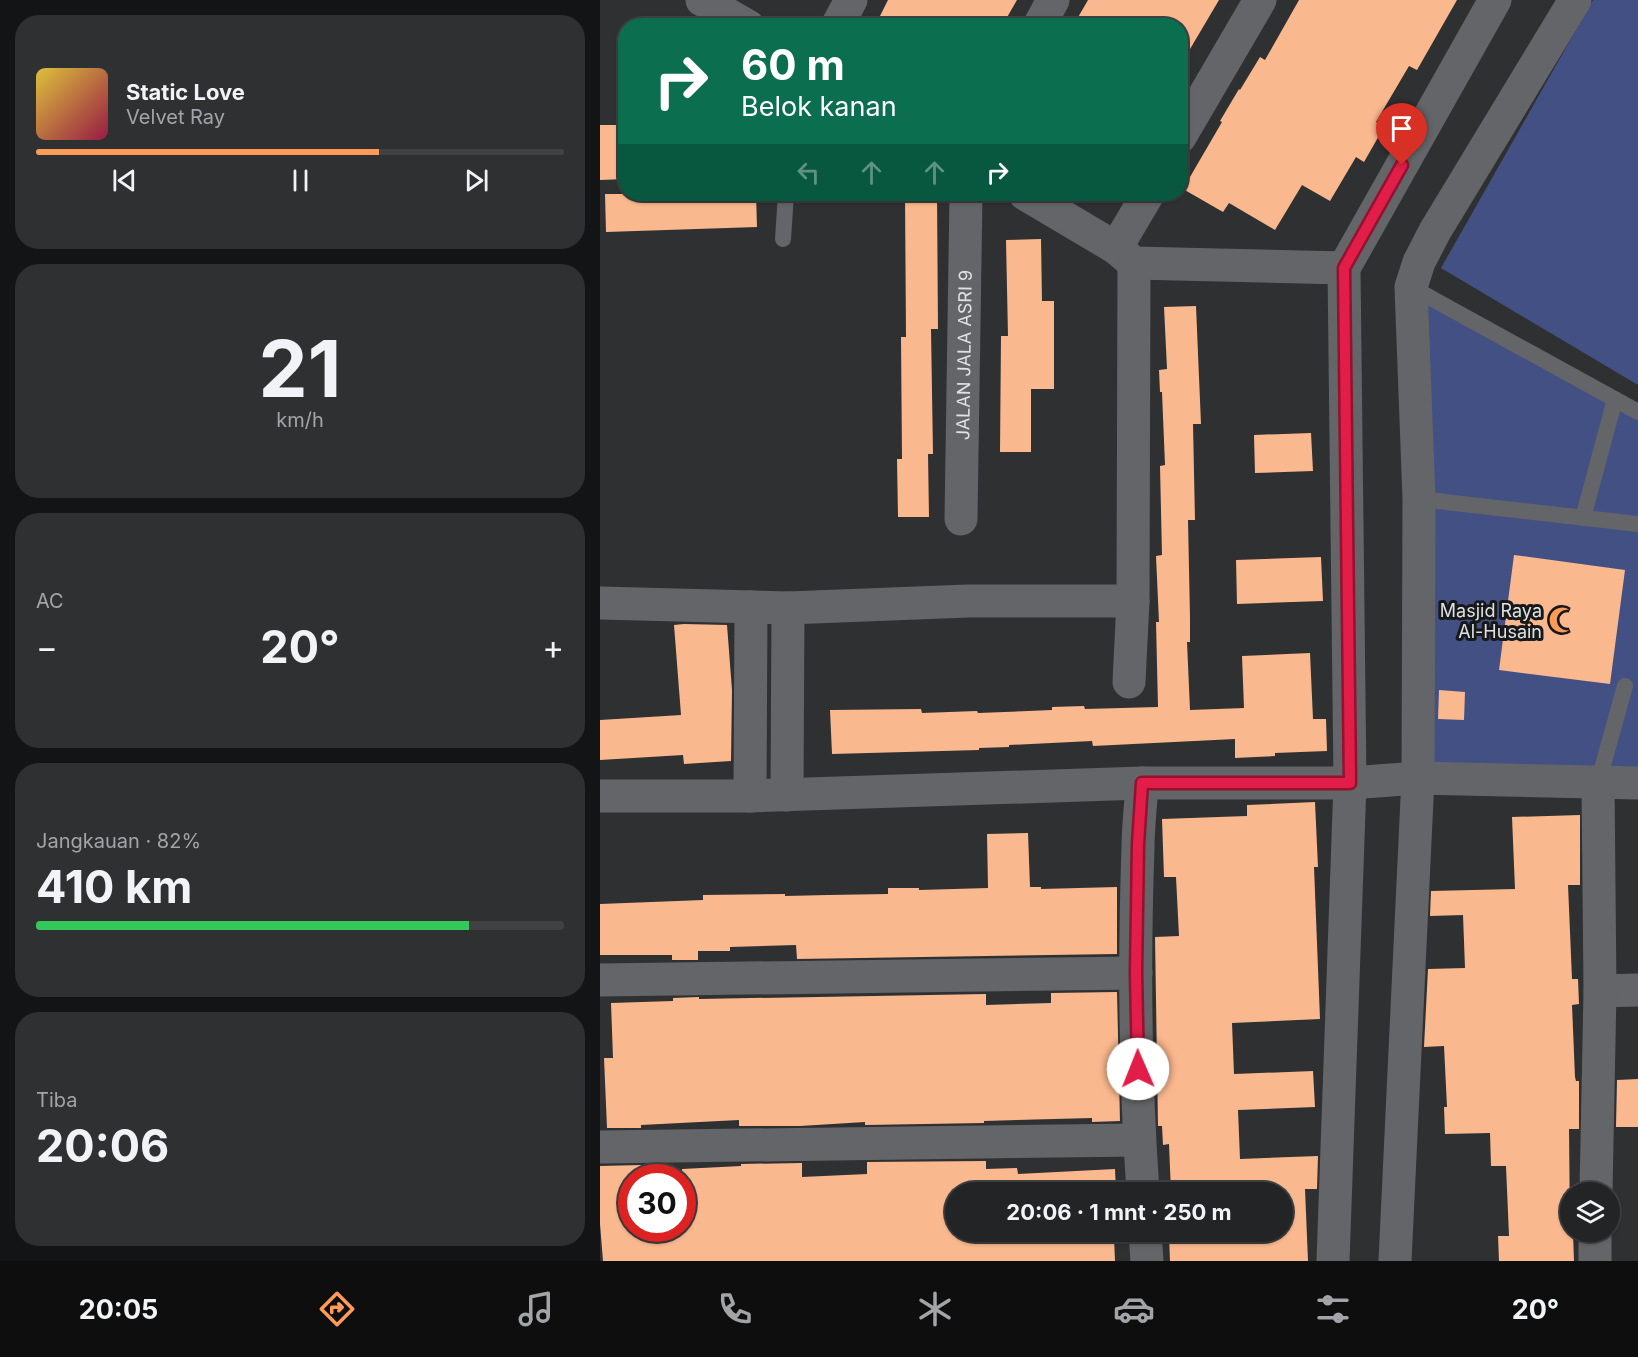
<!DOCTYPE html>
<html lang="id">
<meta charset="utf-8">
<style>
body{margin:0;font-family:Inter,sans-serif;background:#2f3032;color:#f1f3f6;height:100vh;display:flex;flex-direction:column;font-size:22px;white-space:nowrap}
*{box-sizing:border-box;margin:0}
p{font-size:20px;color:#a3a4a7}
.icon{flex:none;width:33px;height:33px;fill:none;stroke:currentColor;stroke-width:2;stroke-linecap:round;stroke-linejoin:round}
.map{position:relative;flex:1;overflow:hidden}
.panel{display:flex;flex-direction:column;gap:15px;padding:15px;background:#131415;width:600px}
.panel>*{flex:none}
.hud{position:absolute;left:18px;top:18px;width:570px;height:183px;border-radius:24px;box-shadow:0 2px 4px #0004,0 0 0 2px #404143;background:#0b6e4f;color:#fff;overflow:hidden}
.fabs{position:absolute;left:960px;top:1182px;display:grid;gap:12px}
.fabs a{display:grid;place-items:center;width:60px;height:60px;border-radius:50%;background:#232426;box-shadow:0 2px 4px #0004,0 0 0 2px #404143;font-size:30px}
.speed{position:absolute;left:18px;top:1164px;display:flex;gap:12px;font-size:30px;font-weight:700;text-align:center}
.speed>*{display:grid;place-content:center;width:78px;height:78px;border-radius:50%;background:#232426;box-shadow:0 2px 4px #0004,0 0 0 2px #404143;line-height:1}
.speed .limit{border:9px solid #d22;background:#fff;color:#111}
.pin{position:absolute;display:grid;place-items:center;width:51px;height:51px;color:#fff;margin:-62px -26px;border-radius:50% 50% 50% 0;rotate:-45deg;box-shadow:0 0 6px #0007}
.pin .icon{rotate:45deg}
.me{position:absolute;width:66px;margin:-33px;rotate:359deg;stroke-linejoin:round;filter:drop-shadow(0 0 4px #0008)}
.turn{display:flex;align-items:center;gap:21px;height:126px;padding:0 24px;font-size:27px}
.turn .icon{width:78px;height:78px;stroke-width:2.5}
.turn b{display:block;font-size:42px;line-height:51px}
.lanes{display:flex;align-items:center;height:57px;padding:0 24px;background:#0003;justify-content:center;gap:30px;direction:ltr}
.lanes .off{opacity:.35}
.big{font-size:45px;font-weight:700;line-height:1.1}
.panel .tile{flex:1;display:flex;flex-direction:column;justify-content:center;gap:9px;min-width:0;padding:0 21px;border-radius:24px;background:#2f3032}
.panel .dial{align-items:center;gap:0}
.dial b{font-size:78px;line-height:1}
.song{display:flex;align-items:center;gap:18px}
.cover{width:72px;height:72px;border-radius:9px;background:linear-gradient(135deg,hsl(50 70% 55%),hsl(340 70% 35%))}
.played{height:6px;border-radius:3px;background:linear-gradient(90deg,#fe9b59 65%,#404143 65%)}
.keys{display:flex;justify-content:space-around;direction:ltr}
.heat{display:flex;justify-content:space-between;align-items:center;font-size:33px;direction:ltr}
.charge{height:9px;border-radius:4px;background:linear-gradient(90deg,#34c759 82%,#404143 0)}
.trip{position:absolute;left:345px;top:1182px;width:348px;height:60px;border-radius:30px;background:#232426;box-shadow:0 2px 4px #0004,0 0 0 2px #404143;font-weight:700;line-height:60px;text-align:center}
.tabs{display:flex;height:96px;justify-content:space-around;align-items:center;background:#0e0e0f;color:#a3a4a7}
.tabs .icon{width:42px;height:42px}
.tabs .selected{color:#fe9b59}
.tabs b{font-size:27px;color:#f1f3f6}
main{display:flex;flex:1;min-height:0}
.map>svg:first-child{display:block}
.park{fill:#425084}
.building{fill:#fab88e}
.lines{fill:none;stroke-linecap:round;stroke-linejoin:round}
.service{stroke:#646568;stroke-width:16}
.minor{stroke:#646568;stroke-width:33}
.tertiary{stroke:#646568;stroke-width:33}
.route-casing{stroke:#92132f;stroke-width:15}
.route{stroke:#e11d48;stroke-width:10}
.labels{text-anchor:middle;dominant-baseline:central;stroke-width:6;stroke-linejoin:round;paint-order:stroke}
.street-label{font-size:18px;fill:#e0e1e3;stroke:#171819}
.poi-label{font-size:18px;fill:#e0e1e3;stroke:#171819;text-anchor:end}
</style>
<main>
<section class="panel">
<div class="tile">
<div class="song"><i class="cover"></i><div><b>Static Love</b><p>Velvet Ray</p></div></div>
<div class="played"></div>
<div class="keys"><svg class="icon" aria-label="previous" viewBox="0 0 24 24"><path d="M18 5L8 12l10 7zM5 5v14"/></svg><svg class="icon" aria-label="pause" viewBox="0 0 24 24"><path d="M8 5v14M16 5v14"/></svg><svg class="icon" aria-label="next" viewBox="0 0 24 24"><path d="M6 5l10 7-10 7zM19 5v14"/></svg></div>
</div>
<div class="tile dial"><b>21</b><p>km/h</p></div>
<div class="tile"><p>AC</p>
<div class="heat"><a>−</a><b class="big">20°</b><a>+</a></div>
</div>
<div class="tile"><p>Jangkauan · 82%</p><b class="big">410 km</b><div class="charge"></div></div>
<div class="tile"><p>Tiba</p><b class="big">20:06</b></div>
</section>
<div class="map">
<svg width="1038" height="1261" viewBox="0 0 1038 1261">
<rect width="100%" height="100%" fill="#2f3032"/>
<path class="park" d="M993,0H1038V385L841,268Z
M826,302L1038,419V775L824,768Z"/>
<path class="building" d="M288,0H417L402,26H275Z
M488,0H619L580,66V26H473Z
M699,0H857L817,70L809,66L776,122L784,127L764,162L756,157L730,201L702,185L675,230L629,203L623,212L583,189L622,122L620,121L639,89L640,90L660,57L665,60Z
M0,125H26V179L0,180Z
M5,194H156L157,227L6,232Z
M305,194H337L338,329H331L333,454H328L329,517H298L297,459H302L301,337H306Z
M441,239L442,301H454V389H431V452H400L401,336H408L406,240Z
M596,306L601,424H593L595,520H588L590,618V642H587L590,710L644,708L642,656L710,653L713,719H726L727,751L675,753V756L635,758V739L493,746L492,741L409,745V747L379,748V750L232,754L230,710L321,709L322,713L377,711L378,713L452,710V707L484,706L485,709L558,707L556,622H559L556,556L562,555L560,466L565,465L562,392H560L559,370L567,369L564,307Z
M711,433L713,471L655,473L654,435Z
M914,555L1025,570L1010,684L899,670Z
M721,557L723,601L637,604L636,560Z
M84,624L127,625L132,690L131,761L84,764L83,755L0,760V720L81,715L74,625Z
M839,690L865,692L864,720L838,719Z
M715,802L718,867H714L720,1019L632,1023L634,1074L713,1071L715,1107L638,1110L640,1159L718,1156L717,1189H705L708,1261H570L569,1234L682,1232V1192H571L569,1144L563,1145L562,1126H558L555,937L579,936L576,877H564L562,819L647,816V805Z
M980,815V885H968L972,979H978L979,1004L972,1005L975,1077L976,1081H979V1129H969L970,1233H973L974,1261H899L898,1236H909L906,1166H891L890,1133L845,1134L844,1107H847L844,1046L824,1047L828,969L865,968L863,915L830,916L831,891L915,889L912,817Z
M428,833L430,887H441V889L517,887V954L197,959L196,945L130,947V951H98V960H72V955H0V904L103,900V895L185,894V896L228,895L288,894V888H319V890L388,888L387,834Z
M517,992L520,1121L492,1122V1118L384,1121V1123L265,1125V1122L200,1126H139V1120L41,1125V1128H7L4,1058H13L11,1003L73,1001V998L99,997V999L386,994V1005L451,1003V993Z
M1038,1079V1127H1016L1017,1080Z
M386,1161V1169L417,1168L418,1174L515,1169L516,1192H356V1232H449L450,1239L514,1237L515,1261H3L0,1224V1166L42,1165L43,1178H32V1230L85,1228L82,1169L141,1166V1164L202,1163V1177L267,1174V1162Z"/>
<g class="lines">
<path class="service" d="M183,239L186,194
M811,287L1038,412
M819,499L1038,524
M983,518L1015,399
M998,783L1025,686"/>
<g class="minor">
<path d="M102,0L148,26"/>
<path d="M237,26L251,0"/>
<path d="M439,26L453,0"/>
<path d="M580,137L660,0"/>
<path d="M425,194L516,248L534,263L744,268"/>
<path d="M516,248L548,194"/>
<path id="s1" d="M361,519L366,194"/>
<path d="M0,603L188,608L368,601H533L534,263"/>
<path d="M529,682L533,601"/>
<path d="M542,783C541,804 538,826 538,847C534,962 535,1078 543,1192"/>
<path d="M187,795L188,608"/>
<path d="M0,796H150L542,783H750L818,778L1038,783"/>
<path d="M150,796L151,607"/>
<path d="M0,980L536,973"/>
<path d="M1000,991L1038,990"/>
<path d="M0,1147L539,1140"/>
<path d="M996,1192L1000,991L998,783"/>
<path d="M545,1232L547,1261"/>
<path d="M995,1261V1232"/>
</g>
<path class="tertiary" d="M733,1261L750,783L744,268L895,0
M795,1261L818,778L819,499L811,287L819,262L835,231L975,0"/>
</g>
<g class="lines">
<g class="route-casing">
<path id="route" d="M538,1069L536,973L538,844L542,783H750L744,268L802,165"/>
</g>
<use href="#route" class="route"/>
</g>
<defs>
<g id="mosque-bare" transform="scale(2.07)"><path d="M3.5-4.9A6 6 0 1 0 3.5 4.9A5 5 0 1 1 3.5-4.9Z" fill="#fe9b59" stroke="#171819" stroke-width="2.5" paint-order="stroke"/></g>
</defs>
<g fill-rule="evenodd">
<use href="#mosque-bare" x="962" y="620"/>
</g>
<g class="labels">
<g class="street-label">
<text stroke="none"><textPath href="#s1" startOffset="164">JALAN JALA ASRI 9</textPath></text>
</g>
<g class="poi-label">
<text x="942" y="610">Masjid Raya<tspan x="942" dy="21">Al-Husain</tspan></text>
</g>
</g>
</svg>
<div class="fabs">
<a><svg class="icon" aria-label="layers" viewBox="0 0 24 24"><path d="M12 4l9 5-9 5-9-5zM3 14l9 5 9-5"/></svg></a>
</div>
<div class="speed"><div class="limit">30</div></div>
<div class="pin" style="left:802px;top:165px;background:#d93025"><svg class="icon" aria-label="arrive" viewBox="0 0 24 24"><path d="M6 21V4h12l-3 4 3 4H6"/></svg></div>
<svg class="me" style="left:538px;top:1069px" viewBox="-20 -20 40 40"><circle r="19" fill="#fff"/><path d="M0-13L10 11 0 6-10 11z" fill="#e11d48"/></svg>
<div class="trip">20:06 · 1 mnt · 250 m</div>
<div class="hud">
<div class="turn"><svg class="icon" aria-label="right" viewBox="0 0 24 24"><path d="M7 20v-9h11M14 6l5 5-5 5"/></svg><div><b>60 m</b>Belok kanan</div></div>
<div class="lanes"><svg class="icon off" aria-label="left" viewBox="0 0 24 24"><path d="M17 20v-9H6M10 6l-5 5 5 5"/></svg><svg class="icon off" aria-label="ahead" viewBox="0 0 24 24"><path d="M12 20V5M6 11l6-6 6 6"/></svg><svg class="icon off" aria-label="ahead" viewBox="0 0 24 24"><path d="M12 20V5M6 11l6-6 6 6"/></svg><svg class="icon" aria-label="right" viewBox="0 0 24 24"><path d="M7 20v-9h11M14 6l5 5-5 5"/></svg></div>
</div>
</div>
</main>
<nav class="tabs">
<b>20:05</b>
<svg class="icon selected" aria-label="directions" viewBox="0 0 24 24"><path d="M12 3l9 9-9 9-9-9zM9 14v-3h6M13 9l2 2-2 2"/></svg>
<svg class="icon" aria-label="music" viewBox="0 0 24 24"><path d="M9 18V5l10-2v13"/><circle cx="6" cy="18" r="3"/><circle cx="16" cy="16" r="3"/></svg>
<svg class="icon" aria-label="phone" viewBox="0 0 24 24"><path d="M5 4h4l2 5-3 2q2 4 5 5l2-3 5 2v4C11 20 4 13 5 4z"/></svg>
<svg class="icon" aria-label="climate" viewBox="0 0 24 24"><path d="M12 3v18M4 7l16 10M4 17L20 7"/></svg>
<svg class="icon" aria-label="car" viewBox="0 0 24 24"><path d="M5 17H2v-5l4-1 3-4h7l3 4 3 1v5h-3M9 17h6M6 11h13"/><circle cx="7" cy="17" r="2"/><circle cx="17" cy="17" r="2"/></svg>
<svg class="icon" aria-label="filters" viewBox="0 0 24 24"><path d="M4 7h16M4 17h16"/><circle cx="9" cy="7" r="2"/><circle cx="15" cy="17" r="2"/></svg>
<b>20°</b>
</nav>
